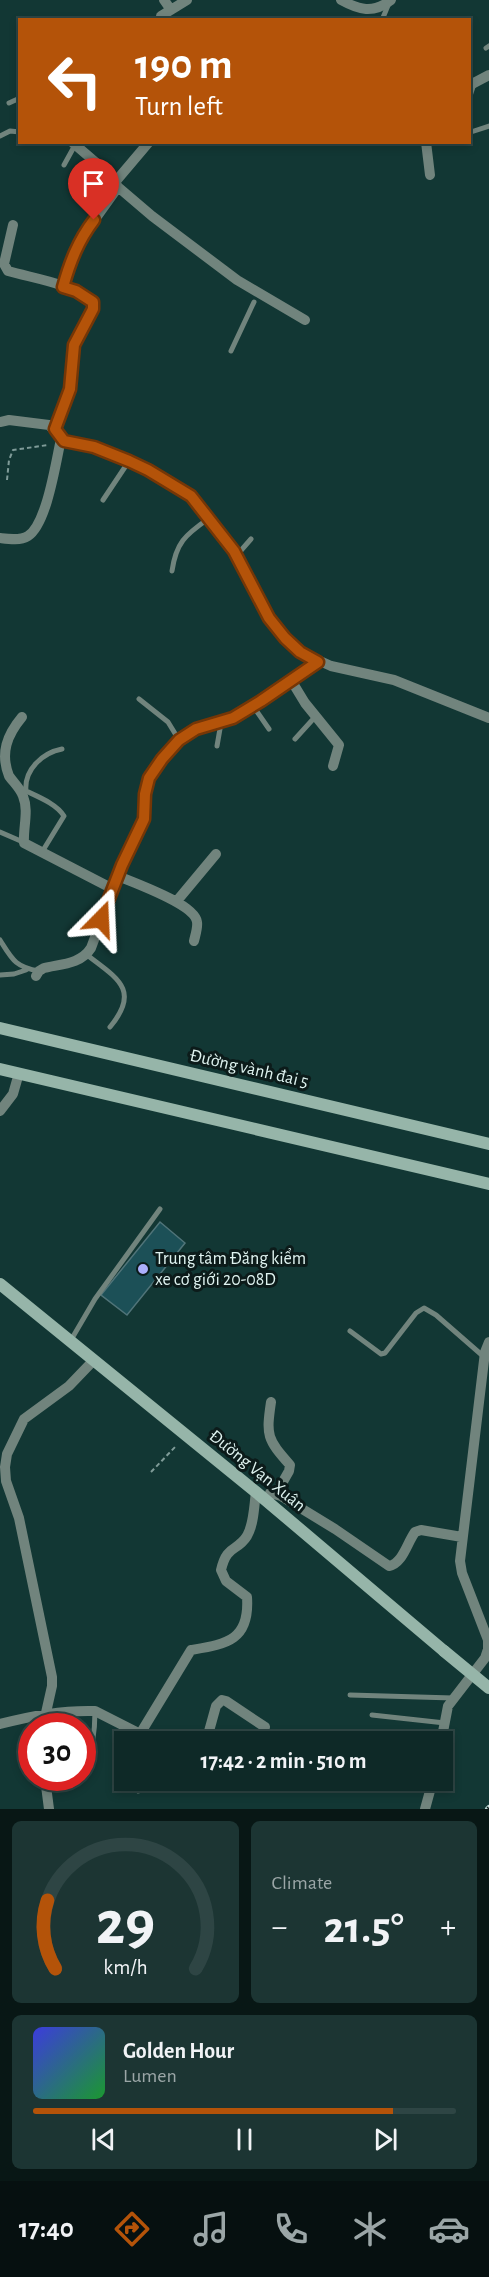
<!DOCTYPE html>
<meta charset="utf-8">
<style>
body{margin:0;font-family:"Alegreya Sans",sans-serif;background:#1c3533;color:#f1f3f6;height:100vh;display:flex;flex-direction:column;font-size:22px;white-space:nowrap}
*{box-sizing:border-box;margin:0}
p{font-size:20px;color:#9ba6a7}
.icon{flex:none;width:33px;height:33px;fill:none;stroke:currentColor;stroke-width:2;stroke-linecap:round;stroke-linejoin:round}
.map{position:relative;height:1809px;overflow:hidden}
.panel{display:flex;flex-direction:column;gap:12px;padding:12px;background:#081715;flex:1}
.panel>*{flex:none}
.hud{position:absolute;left:18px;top:18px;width:453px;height:126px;border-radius:0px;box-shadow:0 3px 9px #0003,0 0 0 2px #2e4544;background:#b45309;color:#fff;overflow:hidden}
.speed{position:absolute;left:18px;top:1713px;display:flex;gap:12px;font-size:30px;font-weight:700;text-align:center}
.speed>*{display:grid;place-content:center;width:78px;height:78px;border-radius:50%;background:#0e2927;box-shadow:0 3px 9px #0003,0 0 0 2px #2e4544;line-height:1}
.speed .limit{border:9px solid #d22;background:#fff;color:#111}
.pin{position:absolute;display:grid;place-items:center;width:51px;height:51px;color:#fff;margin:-62px -26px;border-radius:50% 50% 50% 0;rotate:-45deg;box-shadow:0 0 6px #0007}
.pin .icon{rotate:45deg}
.me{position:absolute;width:66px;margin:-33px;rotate:21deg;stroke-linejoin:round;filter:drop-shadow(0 0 4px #0008)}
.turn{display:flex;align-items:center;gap:21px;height:126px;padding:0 18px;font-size:27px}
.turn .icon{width:78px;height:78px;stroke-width:2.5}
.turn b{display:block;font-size:42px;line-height:51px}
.big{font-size:45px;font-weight:700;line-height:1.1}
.panel .card{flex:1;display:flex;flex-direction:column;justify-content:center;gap:9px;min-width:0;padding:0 21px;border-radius:9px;background:#1c3533}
.panel .dial{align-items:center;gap:0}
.dial svg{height:156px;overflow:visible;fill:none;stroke:#2e4544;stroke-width:7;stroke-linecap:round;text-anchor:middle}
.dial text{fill:#f1f3f6;stroke:none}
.song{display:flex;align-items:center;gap:18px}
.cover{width:72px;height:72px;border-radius:9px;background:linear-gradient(135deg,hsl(240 70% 55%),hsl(130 70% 35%))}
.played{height:6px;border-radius:3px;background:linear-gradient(90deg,#b45309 85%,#2e4544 85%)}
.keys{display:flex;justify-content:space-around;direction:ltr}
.heat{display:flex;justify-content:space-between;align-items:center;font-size:33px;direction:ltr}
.panel .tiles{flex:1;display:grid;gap:12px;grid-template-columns:1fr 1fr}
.card:last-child{grid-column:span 2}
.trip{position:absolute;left:114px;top:1731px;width:339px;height:60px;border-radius:0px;background:#0e2927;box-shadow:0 3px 9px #0003,0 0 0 2px #2e4544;font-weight:700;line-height:60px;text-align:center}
.tab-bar{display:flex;height:96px;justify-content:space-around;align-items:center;background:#061010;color:#9ba6a7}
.tab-bar .icon{width:42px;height:42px}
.tab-bar .selected{color:#b45309}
.tab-bar b{font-size:27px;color:#f1f3f6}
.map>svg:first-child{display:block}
.building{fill:#1c5057;stroke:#507479;stroke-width:1.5}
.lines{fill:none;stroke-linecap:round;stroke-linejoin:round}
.path{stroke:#7f9b98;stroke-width:2;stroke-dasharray:4.5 3;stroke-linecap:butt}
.service{stroke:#71847d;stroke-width:5}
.minor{stroke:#71847d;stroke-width:10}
.secondary{stroke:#96b5a9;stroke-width:12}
.rail-casing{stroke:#bdd4d1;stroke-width:6}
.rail{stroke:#0c1b1a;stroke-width:4;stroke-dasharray:11;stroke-linecap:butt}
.secondary-bridge{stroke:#96b5a9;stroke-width:12}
.route-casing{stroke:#753606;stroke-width:15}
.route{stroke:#b45309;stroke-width:10}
.poi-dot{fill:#acaffb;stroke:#0c1b1a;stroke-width:2}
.labels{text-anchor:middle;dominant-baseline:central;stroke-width:6;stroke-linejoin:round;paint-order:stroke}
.street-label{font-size:18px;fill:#dff3f0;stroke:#0c1b1a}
.poi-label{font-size:18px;fill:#dff3f0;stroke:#0c1b1a;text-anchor:start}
</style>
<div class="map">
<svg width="489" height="1809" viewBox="0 0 489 1809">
<rect width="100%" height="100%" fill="#123734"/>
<path class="building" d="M160,1222L185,1243L127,1315L101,1295Z"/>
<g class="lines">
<path class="path" d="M7,480L9,460L13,450L48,445
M151,1472L177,1445"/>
<path class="service" d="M382,20L389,3
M486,48L489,46
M470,96L474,84
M9,103L20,98
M471,132L489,126
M0,136L10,131L20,132
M64,165L75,145
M231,351L254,302
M103,500L129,461
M237,555L251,539
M172,571C176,543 185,535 208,519
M139,699L168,722L179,740
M253,706L269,729
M295,739L315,717
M217,746L221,723
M22,789C36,796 56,803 64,816L42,852
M26,791C24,770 42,753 62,749
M0,832L23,842
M0,940C12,959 15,967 39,971
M87,955C117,978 141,990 110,1027
M0,975L14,974L26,970
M350,1331L381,1354L385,1353L416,1313L424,1308L436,1315L483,1356
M71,1340L95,1299L160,1209
M350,1695L453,1698
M372,1715L445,1723
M85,1773C92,1752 95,1734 95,1711
M138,1791L141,1780"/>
<path class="minor" d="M164,0L171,10
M341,0C359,10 373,14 391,0
M161,20V16L187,0
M470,85L489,75
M72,142L108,173L118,187L152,216L237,280L305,320
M426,142L430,175
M116,181L149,142
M13,225L4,264L8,271C36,279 70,283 93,302V309L89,319L74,345L70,389L55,429
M63,287L72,258L85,233L118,187
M0,422L9,420L49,425L64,441L94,447L129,461L148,470L191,496L234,551L269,618L300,652L331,666L394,680L489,718
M0,538C8,539 20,541 28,536C47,524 56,461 61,439
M291,680L305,703L339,745L333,766
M22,717C7,735 0,753 9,776C14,783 20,788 23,796C29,811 23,827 24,843L113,889
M118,876C134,883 195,904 197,922C198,928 195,936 194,941
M176,902L216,854
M36,976L39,971L44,968C61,964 81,964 91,948L122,865L144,819L145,794L149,778L162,759L179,740L196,729L233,719L261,701L318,662
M0,1111L13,1094L17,1080
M271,1402C266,1436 267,1439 290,1465L289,1471L276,1494
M268,1498L270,1493L281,1496L335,1529L389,1566C403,1563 407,1543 415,1532L421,1530L462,1537
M0,1724C30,1716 64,1710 95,1711L156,1742
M43,1726L52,1686V1677L19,1518L6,1481L5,1467L7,1454L24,1419L69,1386L93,1361
M140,1734L191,1650C226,1644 250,1641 247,1597L226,1581L221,1570C227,1544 237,1552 247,1536C254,1524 254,1506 256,1492
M206,1742L216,1706L222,1700L226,1701L265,1727
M441,1742L448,1706L485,1658L488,1649V1640L462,1573L460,1561L485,1352L489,1342
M45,1778L49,1809
M425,1809L433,1780"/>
<path class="secondary" d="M0,1028L489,1144
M0,1069L489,1184
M0,1284L256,1492L444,1651"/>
<g class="rail-casing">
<path id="rail" d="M488,1809L489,1808"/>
</g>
<use href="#rail" class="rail"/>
<path class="secondary-bridge" d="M444,1651L489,1688"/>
</g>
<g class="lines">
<g class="route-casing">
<path id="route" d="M94,220C78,241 70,262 63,287L76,291L93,302V309L74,345L70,389L55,429L64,441L94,447L129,461L148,470L191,496L234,551L269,618L285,638L300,652L318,662L261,701L233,718L196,729L179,740L162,759L149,778L145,794L144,819L122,865L101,919"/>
</g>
<use href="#route" class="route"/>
</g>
<circle class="poi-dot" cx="143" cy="1269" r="6"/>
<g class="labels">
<g class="street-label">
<text transform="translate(249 1069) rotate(13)">Đường vành đai 5</text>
<text transform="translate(257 1471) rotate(39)">Đường Vạn Xuân</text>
</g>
<g class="poi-label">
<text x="155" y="1259">Trung tâm Đăng kiểm<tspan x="155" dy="21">xe cơ giới 20-08D</tspan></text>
</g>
</g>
</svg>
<div class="speed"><div class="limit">30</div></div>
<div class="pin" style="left:94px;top:220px;background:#d93025"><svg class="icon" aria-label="arrive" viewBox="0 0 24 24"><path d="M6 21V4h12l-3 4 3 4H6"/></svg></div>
<svg class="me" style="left:101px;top:919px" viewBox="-20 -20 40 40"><path d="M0-17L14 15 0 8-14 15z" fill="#b45309" stroke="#fff" stroke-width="4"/></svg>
<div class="trip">17:42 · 2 min · 510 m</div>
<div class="hud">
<div class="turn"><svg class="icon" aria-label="left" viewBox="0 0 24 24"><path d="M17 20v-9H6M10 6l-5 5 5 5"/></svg><div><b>190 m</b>Turn left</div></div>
</div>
</div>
<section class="panel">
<div class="tiles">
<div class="card dial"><svg viewBox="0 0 100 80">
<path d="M14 69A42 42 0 1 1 86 69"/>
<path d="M14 69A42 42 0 0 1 10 34" stroke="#b45309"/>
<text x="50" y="56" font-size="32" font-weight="700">29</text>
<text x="50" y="72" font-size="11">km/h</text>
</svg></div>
<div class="card"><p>Climate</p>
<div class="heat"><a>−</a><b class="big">21.5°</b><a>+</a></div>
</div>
<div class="card">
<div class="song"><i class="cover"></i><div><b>Golden Hour</b><p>Lumen</p></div></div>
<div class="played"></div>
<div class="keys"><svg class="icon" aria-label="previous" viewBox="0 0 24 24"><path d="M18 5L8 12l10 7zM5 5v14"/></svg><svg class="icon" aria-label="pause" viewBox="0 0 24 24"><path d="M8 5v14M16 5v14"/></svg><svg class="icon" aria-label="next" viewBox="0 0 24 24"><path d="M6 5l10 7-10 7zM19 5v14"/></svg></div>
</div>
</div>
</section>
<nav class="tab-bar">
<b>17:40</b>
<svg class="icon selected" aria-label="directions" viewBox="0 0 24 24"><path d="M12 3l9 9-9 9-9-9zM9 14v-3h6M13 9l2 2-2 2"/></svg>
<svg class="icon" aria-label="music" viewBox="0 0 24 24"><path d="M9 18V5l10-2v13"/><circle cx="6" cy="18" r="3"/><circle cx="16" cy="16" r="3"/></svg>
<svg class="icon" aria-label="phone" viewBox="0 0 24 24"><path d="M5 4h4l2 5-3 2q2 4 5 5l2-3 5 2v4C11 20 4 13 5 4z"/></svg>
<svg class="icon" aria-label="climate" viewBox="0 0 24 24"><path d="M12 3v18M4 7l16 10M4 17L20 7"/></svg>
<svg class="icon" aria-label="car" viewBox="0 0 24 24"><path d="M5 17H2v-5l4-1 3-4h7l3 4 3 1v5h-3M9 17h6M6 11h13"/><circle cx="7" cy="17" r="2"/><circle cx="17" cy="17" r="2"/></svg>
</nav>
